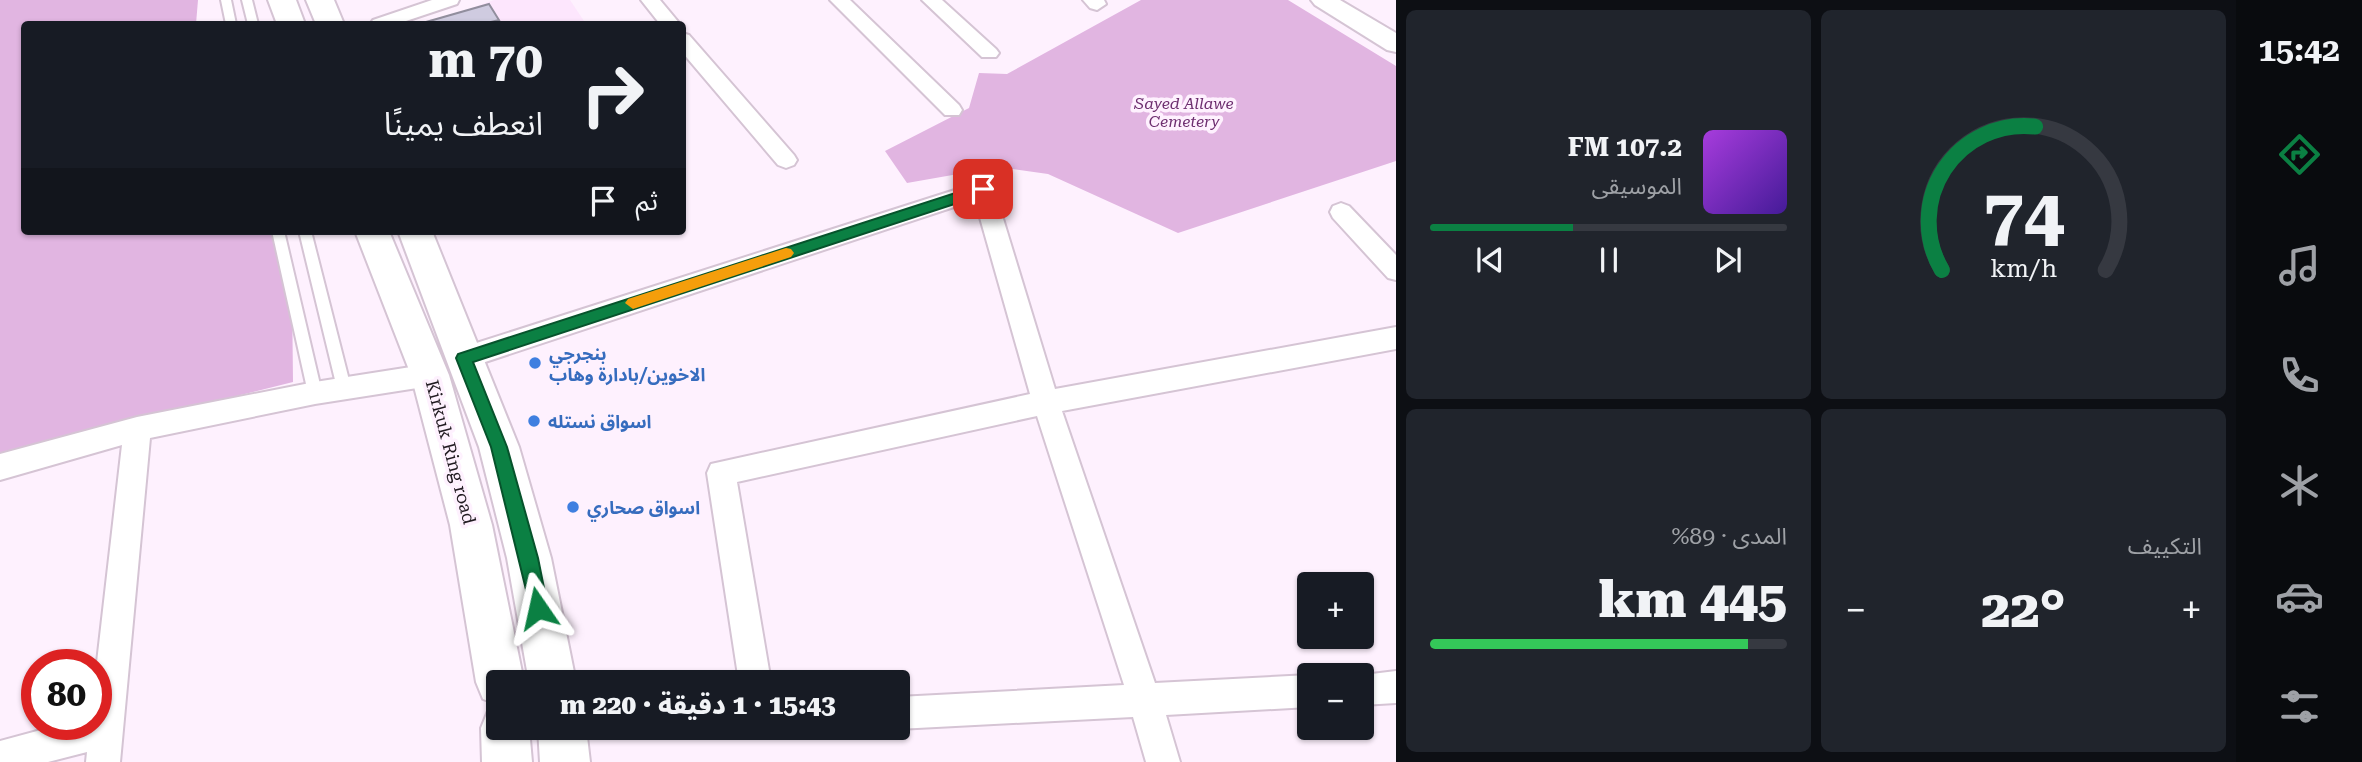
<!DOCTYPE html>
<html lang="ar">
<meta charset="utf-8">
<style>
body{margin:0;font-family:"Roboto Serif","Noto Sans Arabic",serif;background:#20242c;color:#f1f3f6;direction:rtl;height:100vh;display:flex;flex-direction:column;font-size:26px;white-space:nowrap}
*{box-sizing:border-box;margin:0}
p{font-size:23px;color:#9ea1a6}
.icon{flex:none;width:38px;height:38px;fill:none;stroke:currentColor;stroke-width:2;stroke-linecap:round;stroke-linejoin:round}
.map{position:relative;flex:1;overflow:hidden;direction:ltr}
.side{display:flex;flex-direction:column;gap:10px;padding:10px;background:#0d0f14;width:840px}
.side>*{flex:none}
.top-card{position:absolute;left:21px;top:21px;width:665px;height:214px;border-radius:7px;box-shadow:0 2px 5px #0004;direction:rtl;background:#171b24;color:#f1f3f6;overflow:hidden}
.tools{position:absolute;left:1297px;top:572px;display:grid;gap:14px}
.tools a{display:grid;place-items:center;width:77px;height:77px;border-radius:7px;background:#171b24;box-shadow:0 2px 5px #0004;font-size:35px}
.speed{position:absolute;left:21px;top:649px;display:flex;gap:14px;font-size:35px;font-weight:700;text-align:center}
.speed>*{display:grid;place-content:center;width:91px;height:91px;border-radius:50%;background:#171b24;box-shadow:0 2px 5px #0004;line-height:1}
.speed .limit{border:10px solid #d22;background:#fff;color:#111}
.pin{position:absolute;display:grid;place-items:center;width:60px;height:60px;color:#fff;margin:-30px;border-radius:14px;box-shadow:0 4px 10px #0006}
.me{position:absolute;width:77px;margin:-38px;rotate:349deg;stroke-linejoin:round;filter:drop-shadow(0 0 5px #0008)}
.turn{display:flex;align-items:center;gap:24px;height:147px;padding:0 28px;font-size:32px}
.turn .icon{width:91px;height:91px;stroke-width:2.5}
.turn b{display:block;font-size:49px;line-height:60px}
.then{display:flex;align-items:center;height:66px;padding:0 28px;background:#0003;gap:14px;font-size:26px}
.big{font-size:52px;font-weight:800;line-height:1.1}
.side .card{flex:1;display:flex;flex-direction:column;justify-content:center;gap:10px;min-width:0;padding:0 24px;border-radius:10px;background:#20242c}
.side .dial{align-items:center;gap:0}
.dial svg{height:182px;overflow:visible;fill:none;stroke:#363941;stroke-width:7;stroke-linecap:round;text-anchor:middle}
.dial text{fill:#f1f3f6;stroke:none}
.song{display:flex;align-items:center;gap:21px}
.cover{width:84px;height:84px;border-radius:10px;background:linear-gradient(135deg,hsl(280 70% 55%),hsl(260 70% 35%))}
.played{height:7px;border-radius:4px;background:linear-gradient(90deg,#0b8043 40%,#363941 40%)}
.keys{display:flex;justify-content:space-around;direction:ltr}
.heat{display:flex;justify-content:space-between;align-items:center;font-size:38px;direction:ltr}
.charge{height:10px;border-radius:5px;background:linear-gradient(90deg,#34c759 89%,#363941 0)}
.side .tiles{flex:1;display:grid;gap:10px;grid-template-columns:repeat(2,1fr)}
.trip{position:absolute;left:486px;top:670px;width:424px;height:70px;border-radius:7px;background:#171b24;box-shadow:0 2px 5px #0004;font-weight:800;line-height:70px;text-align:center;direction:rtl}
main{display:flex;flex:1;min-height:0}
.tabs{display:flex;flex-direction:column;width:126px;justify-content:space-around;align-items:center;background:#090b0e;color:#9ea1a6}
.tabs .icon{width:49px;height:49px}
.tabs .current{color:#0b8043}
.tabs b{font-size:32px;color:#f1f3f6}
.map>svg:first-child{display:block}
.built{fill:#fde6fd}
.green{fill:#e1b5e1}
.lines{fill:none;stroke-linecap:round;stroke-linejoin:round}
.service-casing{stroke:#d5c4d4;stroke-width:4}
.minor-casing{stroke:#d5c4d4;stroke-width:4}
.tertiary-casing{stroke:#d5c4d4;stroke-width:4}
.trunk-casing{stroke:#d5c4d4;stroke-width:4}
.service{fill:#fff;fill-rule:evenodd}
.minor{fill:#fff;fill-rule:evenodd}
.tertiary{fill:#fff;fill-rule:evenodd}
.trunk{fill:#fff;fill-rule:evenodd}
.shaded-wall{fill:#918e9d}
.building{fill:#cfcbe0;stroke:#918e9d;stroke-width:2}
.route{fill:#0b8043;stroke:#07532c;stroke-width:2}
.slow{fill:#f59e0b}
.shop-dot{fill:#3f7fe0;stroke:#fef1fe;stroke-width:2.5}
.labels{text-anchor:middle;dominant-baseline:central;stroke-width:7;stroke-linejoin:round;paint-order:stroke}
.far-park-label{font-size:16px;font-style:italic;fill:#6d2e6f;stroke:#fef1fe}
.shop-label{font-size:18px;font-weight:bold;fill:#366cbe;stroke:#fef1fe;text-anchor:start}
.street-label{font-size:18px;fill:#211b21;stroke:#fef1fe}
</style>
<main>
<nav class="tabs">
<b>15:42</b>
<svg class="icon current" aria-label="directions" viewBox="0 0 24 24"><path d="M12 3l9 9-9 9-9-9zM9 14v-3h6M13 9l2 2-2 2"/></svg>
<svg class="icon" aria-label="music" viewBox="0 0 24 24"><path d="M9 18V5l10-2v13"/><circle cx="6" cy="18" r="3"/><circle cx="16" cy="16" r="3"/></svg>
<svg class="icon" aria-label="phone" viewBox="0 0 24 24"><path d="M5 4h4l2 5-3 2q2 4 5 5l2-3 5 2v4C11 20 4 13 5 4z"/></svg>
<svg class="icon" aria-label="climate" viewBox="0 0 24 24"><path d="M12 3v18M4 7l16 10M4 17L20 7"/></svg>
<svg class="icon" aria-label="car" viewBox="0 0 24 24"><path d="M5 17H2v-5l4-1 3-4h7l3 4 3 1v5h-3M9 17h6M6 11h13"/><circle cx="7" cy="17" r="2"/><circle cx="17" cy="17" r="2"/></svg>
<svg class="icon" aria-label="filters" viewBox="0 0 24 24"><path d="M4 7h16M4 17h16"/><circle cx="9" cy="7" r="2"/><circle cx="15" cy="17" r="2"/></svg>
</nav>
<section class="side">
<div class="tiles">
<div class="card dial"><svg viewBox="0 0 100 80">
<path d="M14 69A42 42 0 1 1 86 69"/>
<path d="M14 69A42 42 0 0 1 55 6" stroke="#0b8043"/>
<text x="50" y="56" font-size="32" font-weight="700">74</text>
<text x="50" y="72" font-size="11">km/h</text>
</svg></div>
<div class="card">
<div class="song"><i class="cover"></i><div><b>107.2 FM</b><p>الموسيقى</p></div></div>
<div class="played"></div>
<div class="keys"><svg class="icon" aria-label="previous" viewBox="0 0 24 24"><path d="M18 5L8 12l10 7zM5 5v14"/></svg><svg class="icon" aria-label="pause" viewBox="0 0 24 24"><path d="M8 5v14M16 5v14"/></svg><svg class="icon" aria-label="next" viewBox="0 0 24 24"><path d="M6 5l10 7-10 7zM19 5v14"/></svg></div>
</div>
<div class="card"><p>التكييف</p>
<div class="heat"><a>−</a><b class="big">22°</b><a>+</a></div>
</div>
<div class="card"><p>المدى · 89%</p><b class="big">445 km</b><div class="charge"></div></div>
</div>
</section>
<div class="map">
<svg width="1396" height="762" viewBox="0 0 1396 762">
<rect width="100%" height="100%" fill="#fef1fe"/>
<path class="built" d="M494,0H570L586,24H428Z"/>
<path class="green" d="M0,0H198L196,24H24V231H273L292,291L293,382L0,455Z
M1141,0H1288L1396,66V161L1178,233L1048,174L998,167L907,183L885,151L969,108L979,73L1007,74Z"/>
<g class="lines">
<g class="service-casing">
<path id="service" d="M221,0H231L236,24H226Z
M242,0H252L258,24H248Z
M272,231H284L322,393L320,397L315,399L310,397L308,393Z
M299,231H311L351,388L349,392L344,394L339,392L337,388Z"/>
</g>
<g class="minor-casing">
<path id="minor" d="M432,0H459L457,4L397,24H370L373,20Z
M641,0H660L680,24H660Z
M830,0H850L959,105L962,110L959,115H945Z
M922,0H942L996,49L999,53L996,57H982Z
M1083,0H1104L1106,4L1097,10L1090,8Z
M682,33L689,35L794,155L797,160L794,165L786,168L778,165L682,52Z
M983,181L991,183L994,189L1055,389L1396,327V349L1062,411L1155,683L1309,675V707L1166,715L1180,762H1146L1133,717L898,729L894,728H898V697L1124,685L1037,416L737,482L771,682H739L707,473L711,464L1030,394L975,200L464,369L455,366L451,358L455,350L464,347Z
M1341,203L1349,206L1396,255V280L1388,278L1333,218L1330,212L1333,206Z
M430,364L439,367L443,375L439,383L430,386L315,404L150,438L120,762H86L87,752L48,762H0V741L63,724H96V671L122,445L0,480V454L137,417L315,382Z
M1396,671V703L1362,705V676H1355Z"/>
</g>
<g class="tertiary-casing">
<path id="tertiary" d="M1311,0H1340L1396,33V52L1387,50L1315,5Z"/>
</g>
<g class="trunk-casing">
<path id="trunk" d="M268,0H296L305,24H277Z
M306,0H334L344,24H316Z
M355,231H389L449,375L492,525L524,682H499V705L483,699L476,682L450,525L411,375Z
M398,231H432L519,447L551,558L576,682H529L507,558L479,447Z
M499,706V728H529L532,762H482L481,728L488,711Z
M538,728H586L590,762H540Z"/>
</g>
<use href="#service" class="service"/>
<use href="#minor" class="minor"/>
<use href="#tertiary" class="tertiary"/>
<use href="#trunk" class="trunk"/>
</g>
<path class="shaded-wall" d="M499,20L500,24H483Z"/>
<path class="building" d="M489,4L499,20L483,24H419Z"/>
<path class="route" d="M983,184L988,186V193L473,362L507,447L538,558L548,608L545,614L538,617L532,614L491,447L456,358L458,354Z"/>
<path class="slow" d="M786,248L791,249L794,253L791,257L633,309L625,303L628,299Z"/>
<g class="shop-dot">
<circle cx="535" cy="363" r="7"/>
<circle cx="534" cy="421" r="7"/>
<circle cx="573" cy="507" r="7"/>
</g>
<g class="labels">
<g class="far-park-label">
<text x="1184" y="103">Sayed Allawe<tspan x="1184" dy="18">Cemetery</tspan></text>
</g>
<g class="shop-label">
<text x="549" y="353">بنجرجي<tspan x="549" dy="21">الاخوين/بادارة وهاب</tspan></text>
<text x="548" y="421">اسواق نستله</text>
<text x="587" y="507">اسواق صحاري</text>
</g>
<g class="street-label">
<text transform="translate(451 452) rotate(75)">Kirkuk Ring road</text>
</g>
</g>
</svg>
<div class="tools">
<a>+</a>
<a>−</a>
</div>
<div class="speed"><div class="limit">80</div></div>
<div class="pin" style="left:983px;top:189px;background:#d93025"><svg class="icon" aria-label="arrive" viewBox="0 0 24 24"><path d="M6 21V4h12l-3 4 3 4H6"/></svg></div>
<svg class="me" style="left:538px;top:608px" viewBox="-20 -20 40 40"><path d="M0-17L14 15 0 8-14 15z" fill="#0b8043" stroke="#fff" stroke-width="4"/></svg>
<div class="trip">15:43 · 1 دقيقة · 220 m</div>
<div class="top-card">
<div class="turn"><svg class="icon" aria-label="right" viewBox="0 0 24 24"><path d="M7 20v-9h11M14 6l5 5-5 5"/></svg><div><b>70 m</b>انعطف يمينًا</div></div>
<div class="then">ثم<svg class="icon" aria-label="arrive" viewBox="0 0 24 24"><path d="M6 21V4h12l-3 4 3 4H6"/></svg></div>
</div>
</div>
</main>
